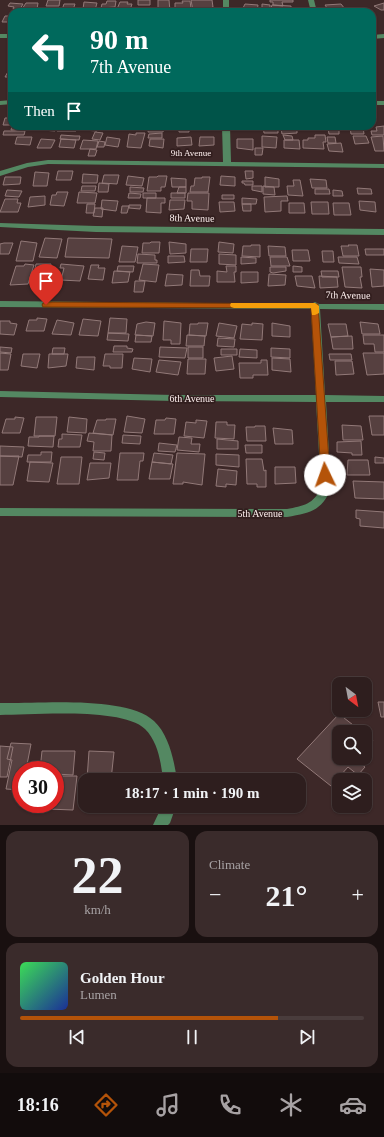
<!DOCTYPE html>
<meta charset="utf-8">
<style>
body{margin:0;font-family:"Times New Roman",serif;background:#3a2b2b;color:#f1f3f6;height:100vh;display:flex;flex-direction:column;font-size:15px;white-space:nowrap}
*{box-sizing:border-box;margin:0}
p{font-size:13px;color:#a7a2a4}
.icon{flex:none;width:22px;height:22px;fill:none;stroke:currentColor;stroke-width:2;stroke-linecap:round;stroke-linejoin:round}
.map{position:relative;height:825px;overflow:hidden}
.side{display:flex;flex-direction:column;gap:6px;padding:6px;background:#191010;flex:1}
.side>*{flex:none}
.hud{position:absolute;left:8px;top:8px;width:368px;height:122px;border-radius:12px;box-shadow:0 1px 3px #0004,0 0 0 1px #493c3c;background:#00695c;color:#fff;overflow:hidden}
.needle{width:26px;rotate:148deg}
.controls{position:absolute;left:332px;top:677px;display:grid;gap:8px}
.controls a{display:grid;place-items:center;width:40px;height:40px;border-radius:8px;background:#2e1e1e;box-shadow:0 1px 3px #0004,0 0 0 1px #493c3c;font-size:20px}
.speed{position:absolute;left:12px;top:761px;display:flex;gap:8px;font-size:20px;font-weight:700;text-align:center}
.speed>*{display:grid;place-content:center;width:52px;height:52px;border-radius:50%;background:#2e1e1e;box-shadow:0 1px 3px #0004,0 0 0 1px #493c3c;line-height:1}
.speed .limit{border:6px solid #d22;background:#fff;color:#111}
.pin{position:absolute;display:grid;place-items:center;width:34px;height:34px;color:#fff;margin:-41px -17px;border-radius:50% 50% 50% 0;rotate:-45deg;box-shadow:0 0 4px #0007}
.pin .icon{rotate:45deg}
.me{position:absolute;width:44px;margin:-22px;rotate:357deg;stroke-linejoin:round;filter:drop-shadow(0 0 3px #0008)}
.turn{display:flex;align-items:center;gap:14px;height:84px;padding:0 16px;font-size:18px}
.turn .icon{width:52px;height:52px;stroke-width:2.5}
.turn b{display:block;font-size:28px;line-height:34px}
.then{display:flex;align-items:center;height:38px;padding:0 16px;background:#0003;gap:8px;font-size:15px}
.big{font-size:30px;font-weight:600;line-height:1.1}
.side .tile{flex:1;display:flex;flex-direction:column;justify-content:center;gap:6px;min-width:0;padding:0 14px;border-radius:12px;background:#3a2b2b}
.side .dial{align-items:center;gap:0}
.dial b{font-size:52px;line-height:1}
.song{display:flex;align-items:center;gap:12px}
.cover{width:48px;height:48px;border-radius:6px;background:linear-gradient(135deg,hsl(130 70% 55%),hsl(230 70% 35%))}
.played{height:4px;border-radius:2px;background:linear-gradient(90deg,#b45309 75%,#493c3c 75%)}
.keys{display:flex;justify-content:space-around;direction:ltr}
.heat{display:flex;justify-content:space-between;align-items:center;font-size:22px;direction:ltr}
.side .tiles{flex:1;display:grid;gap:6px;grid-template-columns:1fr 1fr}
.tile:last-child{grid-column:span 2}
.trip{position:absolute;left:78px;top:773px;width:228px;height:40px;border-radius:12px;background:#2e1e1e;box-shadow:0 1px 3px #0004,0 0 0 1px #493c3c;font-weight:600;line-height:40px;text-align:center}
.tabs{display:flex;height:64px;justify-content:space-around;align-items:center;background:#120c0c;color:#a7a2a4}
.tabs .icon{width:28px;height:28px}
.tabs .active{color:#b45309}
.tabs b{font-size:18px;color:#f1f3f6}
.map>svg:first-child{display:block}
.building{fill:#564040;stroke:#927978}
.lines{fill:none;stroke-linecap:round;stroke-linejoin:round}
.minor{fill:#548862;fill-rule:evenodd}
.route{fill:#b45309;stroke:#753606}
.slow{fill:#f59e0b}
.labels{text-anchor:middle;dominant-baseline:central;stroke-width:3.5;stroke-linejoin:round;paint-order:stroke}
.far-street-label{font-size:9px;fill:#fff1f0;stroke:#321e1e}
.street-label{font-size:10px;fill:#fff1f0;stroke:#321e1e}
</style>
<div class="map">
<svg width="384" height="825" viewBox="0 0 384 825">
<rect width="100%" height="100%" fill="#3d2828"/>
<path class="building" d="M48,0H60L59,6H46Z
M138,0H150V5H138Z
M158,0H169L170,11L158,12Z
M191,0H212L213,7H212V10L193,11Z
M270,0H293V2H282L283,6L273,5V2H270Z
M107,1H116L115,7L101,8L102,4H106Z
M182,1H190L191,8L175,9V3H183Z
M84,2L97,3L95,10L83,9Z
M120,2H128L127,4H132L130,10L117,9Z
M10,3L23,4L20,9H13L14,7L8,6Z
M26,3H38L37,9H22Z
M384,3V10H381L374,6Z
M64,4H75L73,10H62Z
M245,4L258,5L257,11L242,10Z
M262,4L270,5V10H262Z
M341,4L345,9L329,11L325,5Z
M272,5L291,6V10L270,11Z
M5,16H12V22H2Z
M9,70H12V77H5Z
M5,118H12V125H3Z
M12,126H30V129L11,130Z
M43,126H56L55,131L42,130Z
M58,126H77L76,131H57Z
M84,126H104L98,127L97,131L83,130Z
M263,126H278V133H264Z
M384,126V135H372L371,131H377L376,127Z
M149,127L164,128L163,132H148Z
M339,127V134H329L328,128Z
M350,127H363L364,134H351Z
M281,128H297V133L282,134Z
M179,129H189V132H179Z
M4,131H25L24,135H3Z
M95,132L103,133L100,140L92,139Z
M136,133H145L141,148L127,147L129,134L136,135Z
M162,133V138H148L149,134Z
M61,135L75,136H80L79,140L60,139Z
M283,135L292,136L293,140H285Z
M315,135H325L326,142H323L324,149L303,148V140H308V138H315Z
M262,136L277,137L276,148L262,147Z
M353,136H366L369,143L355,144Z
M383,136L384,151H375L371,137Z
M17,137H32L30,145L15,144Z
M107,137L120,139L118,147L105,145Z
M191,137L192,145L177,146V138Z
M200,137H214V145L199,146Z
M327,137H335L336,143H328Z
M41,139L55,140L51,148H37Z
M61,139L76,140L74,148L59,147Z
M150,139H164L163,148L149,146Z
M237,139H253V150L237,148Z
M83,140L98,141L96,149H80Z
M284,140H299L300,149L284,148Z
M99,141L105,142L104,147H97Z
M341,143L343,152L329,151L327,144Z
M255,148H263L262,155H255Z
M90,149L97,150L95,156H88Z
M58,171H73L71,180H56Z
M245,171H253V178L246,179Z
M35,172L49,173L47,186H33Z
M83,174L98,175L97,183H82Z
M104,175H119L117,184L102,183Z
M128,176L144,178L142,186L126,185Z
M158,176H167L165,187H161V191H147L149,177H157Z
M221,176L235,177V186L220,185Z
M5,177H21L20,184L3,185Z
M202,177H210L208,192H190L191,186H194L195,178H202Z
M265,177L279,179V187H265Z
M171,178L186,179V187H172Z
M310,179L326,180L327,188H312Z
M293,180H300L303,196L288,195L287,186H294Z
M242,181H253V185H245L244,183H242Z
M99,183L109,184L108,192H98Z
M82,186H96L95,191H81Z
M252,186H262V192L252,190Z
M263,186L274,187L275,195L263,194Z
M130,187L144,188L143,192H130Z
M179,187H186V193H177Z
M357,188L371,189L372,194H358Z
M315,189H329L330,194H315Z
M7,190L22,191L19,197L5,196Z
M333,190L342,191L343,196H333Z
M57,192H68L64,206L50,205L52,195H56Z
M79,192L97,193L95,203H77Z
M129,193L141,194L140,198H128Z
M143,193H156V198H143Z
M171,193H185V198H171Z
M188,193H209L208,210L192,209V201H187Z
M222,195H234V199H222Z
M45,196V205L28,207L30,197Z
M287,196L288,201H281V211L265,212L264,197Z
M147,198H165V203H161V213L146,212Z
M242,198L257,199L256,204H242Z
M5,199H18L17,203H21L18,212H0Z
M102,200L118,201L116,211L101,209Z
M170,200H185L184,209L169,210Z
M359,201L375,202L376,212L360,210Z
M219,202H234L235,211L220,212Z
M311,202H328L329,214H312Z
M289,203H304L305,213H289Z
M333,203H349L351,215H334Z
M87,204H95L94,213H86Z
M242,204H251V211H243Z
M129,205H141L140,209L129,208Z
M122,206H129L127,213H121Z
M95,208H103L102,217L93,216Z
M45,238L62,239L57,258L39,257Z
M68,238L112,239L109,258L65,257Z
M21,241L37,243L33,261H16Z
M151,242H160L159,253H142L143,243H150Z
M169,242L186,244V253L170,254Z
M219,242L234,244L233,253L218,252Z
M4,243H13L9,254H0V244Z
M251,245H260V257L242,256L243,246H251Z
M348,245H357L359,256H343L341,246H349Z
M122,246L138,247L135,262H119Z
M268,246L285,247L286,256H269Z
M191,249H208L207,262H190Z
M365,249H384V255H366Z
M292,250H308L310,261H293Z
M322,251H333L334,262H323Z
M138,254L155,255V260H157V263H137Z
M219,254L236,255V265L219,264Z
M168,256H184L185,262L168,263Z
M241,257L256,258V263L241,264Z
M270,257H287L290,266H271Z
M338,257H357L359,264L339,263Z
M25,264L34,265L28,284L10,285L16,266H24Z
M36,264H51L50,273H34Z
M61,264L84,266L80,281L61,280L64,268H60Z
M143,264L159,265L156,282L139,280Z
M91,265H99L98,268H105L103,280L88,279Z
M118,266H134L133,272L117,271Z
M226,266H236V272H234L235,282H217V271L227,272Z
M293,266L302,267V272H293Z
M270,267H286V271L273,273L270,272Z
M342,267H361L362,277H360L362,288L345,287Z
M370,269L384,270V286L372,287Z
M191,270H199L200,276H210L209,286H190Z
M114,271L130,272L128,282L112,283Z
M321,271H338L339,277H322Z
M241,272H258V282L241,283Z
M167,274L183,275L182,285L165,286Z
M269,274L286,275L285,285L268,286Z
M295,276H312L315,288L297,286Z
M319,276L337,277L338,287L320,288Z
M135,281H145L143,292H134Z
M37,318L47,319L44,331H26L29,320H37Z
M110,318L127,319L126,333H108Z
M83,319L101,321L98,336L79,335Z
M57,320L74,323L71,335L52,334Z
M0,321H10V323L17,324L14,335L0,334Z
M164,321L181,323L180,344H171V340H163Z
M146,322L155,323L153,336L135,335L137,324Z
M360,322L378,324L380,334H362Z
M198,323H208L206,336L189,335L190,324H198Z
M219,323L237,326L234,338L216,336Z
M252,323L263,324L262,340L240,339L242,324L252,325Z
M272,323L290,326V337L272,336Z
M328,324H346L348,336L331,337Z
M108,333L129,334L128,341L107,340Z
M136,335L152,336L151,342H135Z
M187,335L205,336L204,346H186Z
M363,335H384V352H375L374,344H364Z
M352,336L353,349H333L331,337Z
M218,338L235,339L234,347L217,346Z
M114,346H127V348L133,349L132,352H113Z
M0,347L12,348L11,353L0,352Z
M160,347L187,348L185,358L159,357Z
M188,347H203V358H188Z
M53,348H65L64,354H52Z
M271,348L290,349V358L271,357Z
M221,349H237V355H221Z
M240,349L257,350V358L239,357Z
M0,353L11,354L8,370H0Z
M363,353H384V374L367,375Z
M23,354H40L37,368L21,366Z
M49,354H68L66,366L48,368Z
M105,354H123L122,368H110V366H103Z
M329,354H351L352,360H330Z
M232,356L234,369L216,371L214,358Z
M77,357H95L94,370L76,368Z
M134,358L152,359L150,372L132,369Z
M272,358L290,359L291,372L272,370Z
M188,359H206L205,374H187Z
M159,360L181,362L178,375L156,372Z
M261,360H267L268,375H253V378H240L239,363H261Z
M335,361H352L354,374L336,375Z
M127,416L145,419L142,433L124,432Z
M369,416H384V435H372Z
M15,417L24,418L20,433H2L6,419H15Z
M36,417H57L55,436H34Z
M69,417L87,419L86,433L67,432Z
M166,418L176,419L174,434H154L156,420H165Z
M106,419H116L113,435L93,433L97,420H106Z
M196,420L207,421L204,438L184,436L186,422L196,423Z
M216,422H227V425H235L234,439L215,438Z
M342,425L361,426L363,440H343Z
M255,426H265L266,441H247L246,427H255Z
M273,428L292,430L293,444H275Z
M89,433L112,435L111,451H93L94,442L87,441Z
M62,434L82,435L80,447H58L59,439H62Z
M123,435L141,436L140,444L122,443Z
M39,436H54L53,447L28,446L29,437H39Z
M179,437L192,438L191,444H200L199,452L177,450Z
M217,439L238,441V449H217Z
M361,441L362,455H352V453L337,452V442Z
M159,443L177,445L175,452L158,451Z
M245,445H262V453H246Z
M0,446L24,447L22,457L0,456Z
M41,452H52L51,462H27L28,455H41Z
M94,452L105,453L104,460L93,459Z
M120,453H144L143,461H140L138,480H117Z
M154,453L173,455L171,464L152,462Z
M177,453L205,454L202,485L183,482V484H173Z
M216,454L239,455V467L216,465Z
M0,456H19L13,485H0Z
M61,457H82L79,484H57Z
M375,457L384,458V463H375Z
M246,459H262L264,471L266,470V487H257V484H247Z
M348,460H368L370,475H347Z
M30,462L53,463L49,482L27,481Z
M152,462L173,464L170,479H149Z
M90,463H111L109,478L87,480Z
M275,467H295L296,483L275,484Z
M218,469L237,471L236,485L226,484V487L216,486Z
M353,481L384,482V499L355,498Z
M356,510L384,512V528L360,526V519L356,518Z
M378,702H384V717H381Z
M339,714L362,732H339V758H358L356,760L365,767L358,775L348,767L331,786L297,759Z
M365,734L373,740L365,750Z
M11,743L31,744L26,770H21V790L6,789L12,760L7,759Z
M0,746L13,747L7,777H0Z
M42,751H75L73,775L55,774V770H40Z
M89,751L114,752L111,780H87Z
M55,776H77L73,810L48,809L49,804H55Z"/>
<g class="lines">
<path class="minor" d="M223,0H229V12H223Z
M308,0H314L317,12H311Z
M0,34H12V38H0Z
M384,34V38L372,39V35Z
M12,100V104L0,105V101Z
M372,101H384V105H372Z
M222,126H230L231,162L384,164V168L48,164L28,167L0,176V171L27,163L48,160L223,162Z
M0,223L96,226L384,229V235L96,232L0,227Z
M0,301L311,304L315,302L319,304H384V310L320,309L325,395L384,396V402H326L331,488C322,511 310,513 287,517L0,516V508L287,509C303,506 314,504 321,488L316,402L174,401L0,397V391L174,395H316L311,309L0,307Z
M0,703C37,704 126,695 154,721C169,735 174,760 177,780H163C161,762 158,742 145,729C122,707 32,715 0,715Z
M162,806H176L170,823L168,825H153Z"/>
</g>
<path class="route" d="M46,302L318,304L330,475L329,477H322L321,475L311,308L43,307L42,305L43,303Z"/>
<path class="slow" d="M231,303H315L319,306V313L315,315H312L311,308H234L231,307L230,305Z"/>
<g class="labels">
<g class="far-street-label">
<text x="191" y="153">9th Avenue</text>
</g>
<g class="street-label">
<text transform="translate(192 218) rotate(1)">8th Avenue</text>
<text transform="translate(348 295) rotate(1)">7th Avenue</text>
<text x="192" y="398">6th Avenue</text>
<text x="260" y="513">5th Avenue</text>
</g>
</g>
</svg>
<div class="controls">
<a><svg class="needle" viewBox="-14 -14 28 28"><path d="M0-13l5 13h-10z" fill="#e53935"/><path d="M0 13l5-13h-10z" fill="#a7a2a4"/></svg></a>
<a><svg class="icon" aria-label="search" viewBox="0 0 24 24"><circle cx="10" cy="10" r="6"/><path d="M15 15l6 6"/></svg></a>
<a><svg class="icon" aria-label="layers" viewBox="0 0 24 24"><path d="M12 4l9 5-9 5-9-5zM3 14l9 5 9-5"/></svg></a>
</div>
<div class="speed"><div class="limit">30</div></div>
<div class="pin" style="left:46px;top:305px;background:#d93025"><svg class="icon" aria-label="arrive" viewBox="0 0 24 24"><path d="M6 21V4h12l-3 4 3 4H6"/></svg></div>
<svg class="me" style="left:325px;top:475px" viewBox="-20 -20 40 40"><circle r="19" fill="#fff"/><path d="M0-13L10 11 0 6-10 11z" fill="#b45309"/></svg>
<div class="trip">18:17 · 1 min · 190 m</div>
<div class="hud">
<div class="turn"><svg class="icon" aria-label="left" viewBox="0 0 24 24"><path d="M17 20v-9H6M10 6l-5 5 5 5"/></svg><div><b>90 m</b>7th Avenue</div></div>
<div class="then">Then<svg class="icon" aria-label="arrive" viewBox="0 0 24 24"><path d="M6 21V4h12l-3 4 3 4H6"/></svg></div>
</div>
</div>
<section class="side">
<div class="tiles">
<div class="tile dial"><b>22</b><p>km/h</p></div>
<div class="tile"><p>Climate</p>
<div class="heat"><a>−</a><b class="big">21°</b><a>+</a></div>
</div>
<div class="tile">
<div class="song"><i class="cover"></i><div><b>Golden Hour</b><p>Lumen</p></div></div>
<div class="played"></div>
<div class="keys"><svg class="icon" aria-label="previous" viewBox="0 0 24 24"><path d="M18 5L8 12l10 7zM5 5v14"/></svg><svg class="icon" aria-label="pause" viewBox="0 0 24 24"><path d="M8 5v14M16 5v14"/></svg><svg class="icon" aria-label="next" viewBox="0 0 24 24"><path d="M6 5l10 7-10 7zM19 5v14"/></svg></div>
</div>
</div>
</section>
<nav class="tabs">
<b>18:16</b>
<svg class="icon active" aria-label="directions" viewBox="0 0 24 24"><path d="M12 3l9 9-9 9-9-9zM9 14v-3h6M13 9l2 2-2 2"/></svg>
<svg class="icon" aria-label="music" viewBox="0 0 24 24"><path d="M9 18V5l10-2v13"/><circle cx="6" cy="18" r="3"/><circle cx="16" cy="16" r="3"/></svg>
<svg class="icon" aria-label="phone" viewBox="0 0 24 24"><path d="M5 4h4l2 5-3 2q2 4 5 5l2-3 5 2v4C11 20 4 13 5 4z"/></svg>
<svg class="icon" aria-label="climate" viewBox="0 0 24 24"><path d="M12 3v18M4 7l16 10M4 17L20 7"/></svg>
<svg class="icon" aria-label="car" viewBox="0 0 24 24"><path d="M5 17H2v-5l4-1 3-4h7l3 4 3 1v5h-3M9 17h6M6 11h13"/><circle cx="7" cy="17" r="2"/><circle cx="17" cy="17" r="2"/></svg>
</nav>
